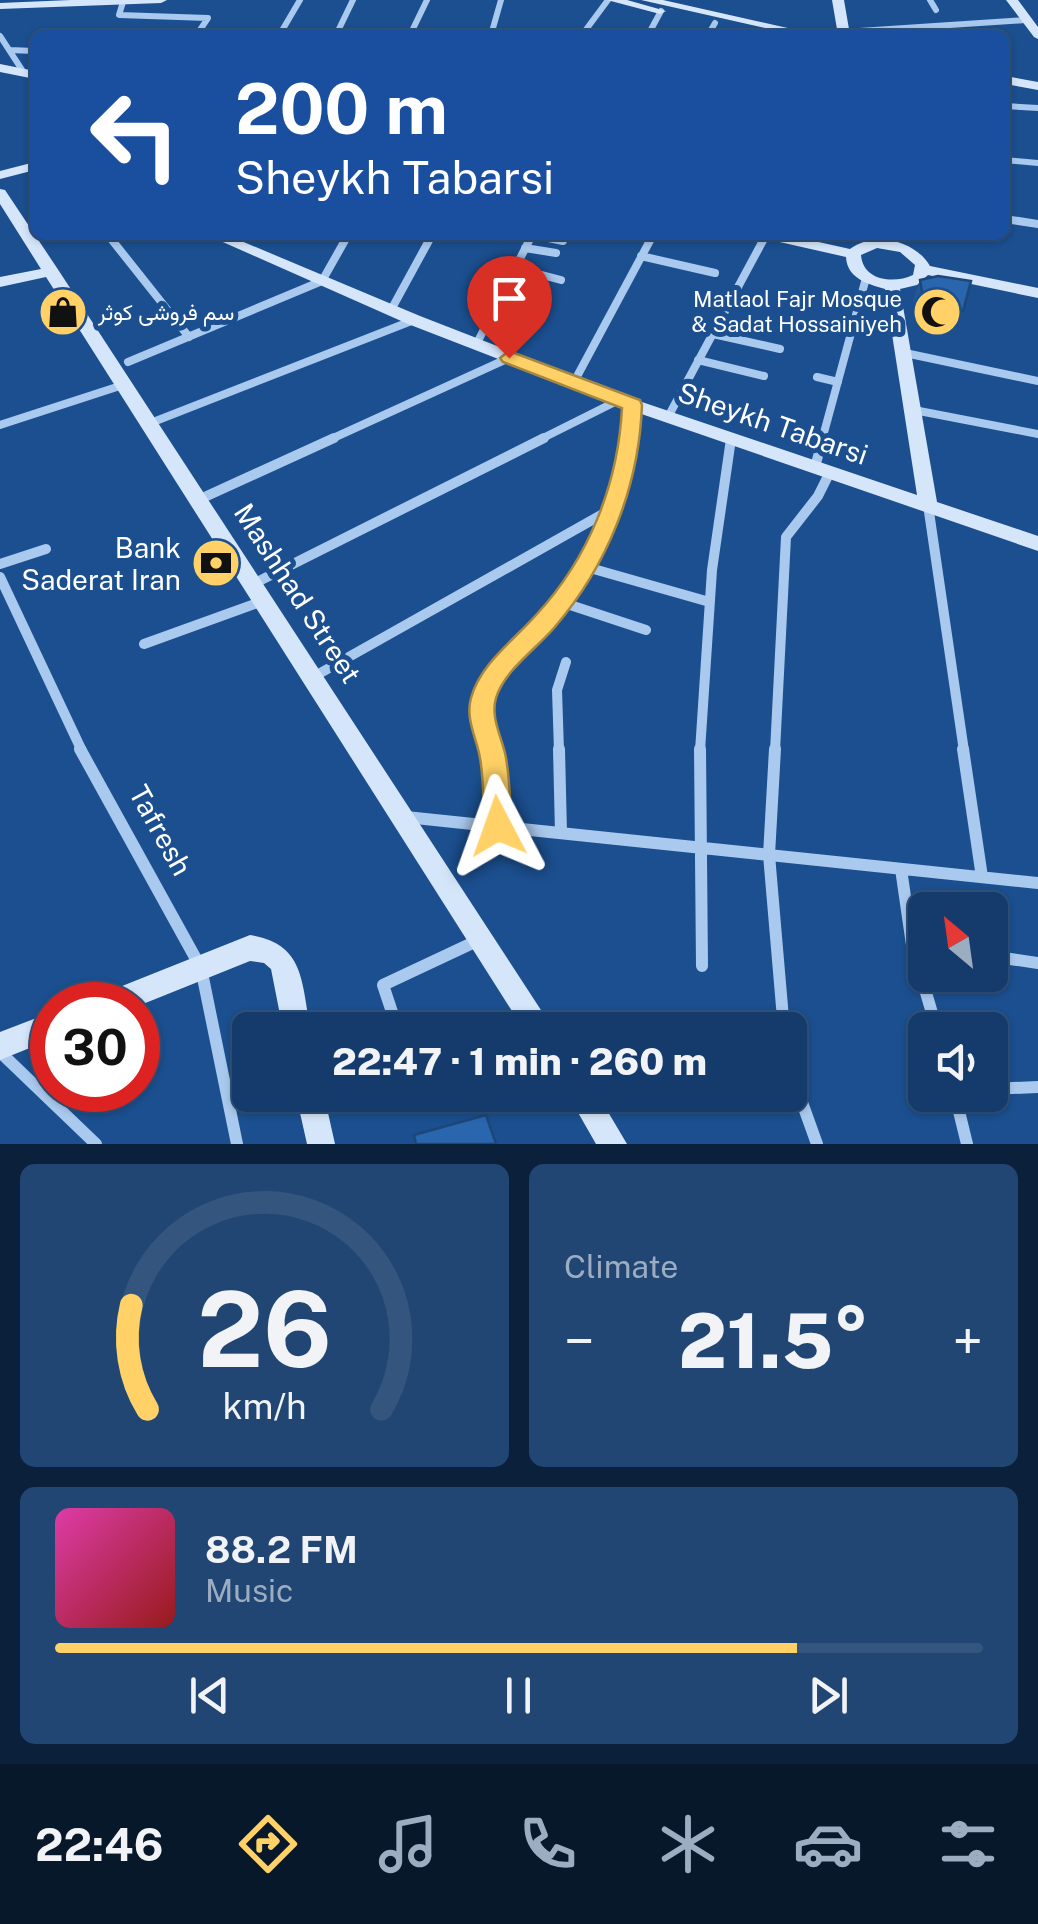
<!DOCTYPE html>
<meta charset="utf-8">
<style>
body{margin:0;font-family:"Public Sans",Vazirmatn,sans-serif;background:#214673;color:#f1f3f6;height:100vh;display:flex;flex-direction:column;font-size:38px;white-space:nowrap}
*{box-sizing:border-box;margin:0}
p{font-size:32px;color:#9dadc1}
.icon{flex:none;width:55px;height:55px;fill:none;stroke:currentColor;stroke-width:2;stroke-linecap:round;stroke-linejoin:round}
.map{position:relative;height:1144px;overflow:hidden}
.side{display:flex;flex-direction:column;gap:20px;padding:20px;background:#0b203b;flex:1}
.side>*{flex:none}
.banner{position:absolute;left:30px;top:30px;width:980px;height:210px;border-radius:15px;box-shadow:0 2px 8px #0004,0 0 0 2px #33557e;background:#1a4fa0;color:#fff;overflow:hidden}
.needle{width:65px;rotate:331deg}
.tools{position:absolute;left:908px;top:892px;display:grid;gap:20px}
.tools a{display:grid;place-items:center;width:100px;height:100px;border-radius:15px;background:#143b6b;box-shadow:0 2px 8px #0004,0 0 0 2px #33557e;font-size:50px}
.speed{position:absolute;left:30px;top:982px;display:flex;gap:20px;font-size:50px;font-weight:700;text-align:center}
.speed>*{display:grid;place-content:center;width:130px;height:130px;border-radius:50%;background:#143b6b;box-shadow:0 2px 8px #0004,0 0 0 2px #33557e;line-height:1}
.speed .limit{border:15px solid #d22;background:#fff;color:#111}
.pin{position:absolute;display:grid;place-items:center;width:85px;height:85px;color:#fff;margin:-102px -42px;border-radius:50% 50% 50% 0;rotate:-45deg;box-shadow:0 0 10px #0007}
.pin .icon{rotate:45deg}
.me{position:absolute;width:110px;margin:-55px;rotate:356deg;stroke-linejoin:round;filter:drop-shadow(0 0 8px #0008)}
.turn{display:flex;align-items:center;gap:35px;height:210px;padding:0 40px;font-size:45px}
.turn .icon{width:130px;height:130px;stroke-width:2.5}
.turn b{display:block;font-size:70px;line-height:85px}
.big{font-size:75px;font-weight:800;line-height:1.1}
.side .card{flex:1;display:flex;flex-direction:column;justify-content:center;gap:15px;min-width:0;padding:0 35px;border-radius:15px;background:#214673}
.side .dial{align-items:center;gap:0}
.dial svg{height:260px;overflow:visible;fill:none;stroke:#33557e;stroke-width:7;stroke-linecap:round;text-anchor:middle}
.dial text{fill:#f1f3f6;stroke:none}
.song{display:flex;align-items:center;gap:30px}
.cover{width:120px;height:120px;border-radius:15px;background:linear-gradient(135deg,hsl(320 70% 55%),hsl(0 70% 35%))}
.played{height:10px;border-radius:5px;background:linear-gradient(90deg,#ffd166 80%,#33557e 80%)}
.keys{display:flex;justify-content:space-around;direction:ltr}
.heat{display:flex;justify-content:space-between;align-items:center;font-size:55px;direction:ltr}
.side .tiles{flex:1;display:grid;gap:20px;grid-template-columns:1fr 1fr}
.card:last-child{grid-column:span 2}
.trip{position:absolute;left:232px;top:1012px;width:575px;height:100px;border-radius:15px;background:#143b6b;box-shadow:0 2px 8px #0004,0 0 0 2px #33557e;font-weight:800;line-height:100px;text-align:center}
.dock{display:flex;height:160px;justify-content:space-around;align-items:center;background:#08182b;color:#9dadc1}
.dock .icon{width:70px;height:70px}
.dock .active{color:#ffd166}
.dock b{font-size:45px;color:#f1f3f6}
.map>svg:first-child{display:block}
.lines{fill:none;stroke-linecap:round;stroke-linejoin:round}
.street-far3{stroke:#a9c9ee;stroke-width:6}
.street-far2{stroke:#a9c9ee;stroke-width:8}
.street-far1{stroke:#a9c9ee;stroke-width:10}
.street{stroke:#a9c9ee;stroke-width:12}
.secondary{fill:#d6e6fa;fill-rule:evenodd}
.wall{fill:#245895}
.building{fill:#2a66ad;stroke:#1d4779;stroke-width:2.5}
.route{fill:#ffd166;stroke:#a68842;stroke-width:2.5}
.labels{text-anchor:middle;dominant-baseline:central;stroke-width:10;stroke-linejoin:round;paint-order:stroke}
.far-poi-label{font-size:22px;fill:#fff;stroke:#1b4f8f;text-anchor:end}
.street-label{font-size:28px;fill:#fff;stroke:#1b4f8f}
.poi-label{font-size:28px;fill:#fff;stroke:#1b4f8f;text-anchor:end}
</style>
<div class="map">
<svg width="1038" height="1144" viewBox="0 0 1038 1144">
<rect width="100%" height="100%" fill="#1b4f8f"/>
<g class="lines">
<path class="street-far3" d="M930,0L936,10
M123,2L119,15L208,18L198,33
M232,31L282,32
M844,32L1026,20
M280,34L300,0
M336,35L353,0
M410,35L427,0
M491,35L501,0
M582,35L608,0
M648,35L661,11
M708,35L715,23
M0,36L24,73
M9,50L35,51
M1005,106L1038,108
M1005,160L1038,163"/>
<path class="street-far2" d="M1005,219L1038,224
M108,235L189,337
M534,235L563,241L565,236
M525,248L556,253
M641,256L715,273
M515,268L561,280
M497,304L535,315
M391,310L432,235
M713,334L780,349
M476,345L532,235
M905,353L1038,381
M698,360L764,376
M128,362L322,281L348,235
M817,377L838,382
M574,382L653,235
M914,410L1038,434
M668,417L766,235
M148,424L414,320
M0,425L123,385
M329,440L509,358
M539,440L619,400
M631,440L633,405
M822,440L866,278"/>
<path class="street-far1" d="M815,467L823,438
M198,500L334,438
M928,505L964,751
M0,564L46,549
M583,566L706,601
M0,577L82,751
M253,584L544,438
M558,601L646,630
M144,644L263,601
M315,676L610,510
M491,751C485,735 479,715 484,698C493,665 526,645 547,620C588,572 629,501 632,438
M559,751L557,690L566,662
M700,751L712,570L731,439
M775,751L786,537L818,496L830,472"/>
<path class="street" d="M80,749L201,968L237,1144
M490,749L498,827
M559,749L561,833
M700,749L702,966
M775,749L769,855L784,1030
M963,749L982,877
M406,817L1038,883
M901,869L912,945L937,1030
M990,956L1038,963
M398,1030L383,985L481,939
M0,1052L96,1144
M790,1069L817,1144
M990,1089L1038,1087
M955,1095L967,1144"/>
<path class="secondary" d="M71,0H167L161,3L0,9V3Z
M607,0H627L666,11L660,14Z
M641,0H663L819,35H796Z
M832,0H844L850,35H838Z
M1006,0H1018L1038,27V39L1034,37Z
M0,64L35,71V79L0,72Z
M1005,76L1038,82V90L1005,84Z
M35,162V170L0,179V171Z
M0,189L5,190L59,271L554,1030H524L46,277L0,287V277L41,269L0,204Z
M207,235H227L420,316L639,401L917,495L885,289C867,284 847,278 846,257L762,238L760,235H787L850,249C875,230 916,241 930,266L1038,288V298L928,275L917,285L900,289L937,502L1038,536V551L627,409L408,324ZM877,248L900,252L915,265L913,275C894,284 863,281 861,255Z
M250,935C306,944 301,983 311,1030H283L271,969L264,963L250,961L138,1006L93,1005L97,996Z
M52,1012V1039L0,1060V1032Z
M296,1095H324L335,1144H307Z
M568,1095H598L627,1144H596Z"/>
</g>
<path class="wall" d="M920,280L963,311L955,331L917,323L913,301Z"/>
<path class="building" d="M938,276L971,281L963,311L924,303L920,280Z
M486,1115L496,1144H416L414,1135Z"/>
<path class="route" d="M509,351L640,400L642,405C639,487 608,565 554,628C536,649 504,671 496,698C490,719 503,739 506,758C510,780 510,804 512,826L508,835L498,839L489,835L485,826C483,804 484,780 480,758C477,739 465,719 471,698C480,664 514,640 536,615C589,558 618,484 622,408L503,362L500,358Z"/>
<defs>
<g id="shop-disc" transform="scale(2.5)"><circle r="9.5" fill="#ffd166" stroke="#1b4f8f"/><path d="M-5-2.5h2.3a2.7 3.5 0 0 1 5.4 0H5L5.5 6h-11ZM-1.5-2.5h3a1.5 2.3 0 0 0-3 0Z" fill="#111"/></g>
<g id="mosque-disc" transform="scale(2.5)"><circle r="9.5" fill="#ffd166" stroke="#1b4f8f"/><path d="M3.5-4.9A6 6 0 1 0 3.5 4.9A5 5 0 1 1 3.5-4.9Z" fill="#111"/></g>
<g id="bank-disc" transform="scale(2.5)"><circle r="9.5" fill="#ffd166" stroke="#1b4f8f"/><path d="M-6-4H6V4H-6ZM0-2.3a2.3 2.3 0 1 0 0 4.6a2.3 2.3 0 1 0 0-4.6Z" fill="#111"/></g>
</defs>
<g fill-rule="evenodd">
<use href="#shop-disc" x="63" y="312"/>
<use href="#mosque-disc" x="937" y="312"/>
<use href="#bank-disc" x="216" y="563"/>
</g>
<g class="labels">
<g class="far-poi-label">
<text x="902" y="299">Matlaol Fajr Mosque<tspan x="902" dy="25">&amp; Sadat Hossainiyeh</tspan></text>
<text x="98" y="312" text-anchor="start">سم فروشی کوثر</text>
</g>
<g class="street-label">
<text transform="translate(773 423) rotate(19)">Sheykh Tabarsi</text>
<text transform="translate(298 593) rotate(57)">Mashhad Street</text>
<text transform="translate(161 830) rotate(61)">Tafresh</text>
</g>
<g class="poi-label">
<text x="181" y="547">Bank<tspan x="181" dy="32">Saderat Iran</tspan></text>
</g>
</g>
</svg>
<div class="tools">
<a><svg class="needle" viewBox="-14 -14 28 28"><path d="M0-13l5 13h-10z" fill="#e53935"/><path d="M0 13l5-13h-10z" fill="#9dadc1"/></svg></a>
<a><svg class="icon" aria-label="sound" viewBox="0 0 24 24"><path d="M4 9h4l5-4v14l-5-4H4zM17 9q2 3 0 6"/></svg></a>
</div>
<div class="speed"><div class="limit">30</div></div>
<div class="pin" style="left:509px;top:358px;background:#d93025"><svg class="icon" aria-label="arrive" viewBox="0 0 24 24"><path d="M6 21V4h12l-3 4 3 4H6"/></svg></div>
<svg class="me" style="left:498px;top:826px" viewBox="-20 -20 40 40"><path d="M0-17L14 15 0 8-14 15z" fill="#ffd166" stroke="#fff" stroke-width="4"/></svg>
<div class="trip">22:47 · 1 min · 260 m</div>
<div class="banner">
<div class="turn"><svg class="icon" aria-label="left" viewBox="0 0 24 24"><path d="M17 20v-9H6M10 6l-5 5 5 5"/></svg><div><b>200 m</b>Sheykh Tabarsi</div></div>
</div>
</div>
<section class="side">
<div class="tiles">
<div class="card dial"><svg viewBox="0 0 100 80">
<path d="M14 69A42 42 0 1 1 86 69"/>
<path d="M14 69A42 42 0 0 1 9 37" stroke="#ffd166"/>
<text x="50" y="56" font-size="32" font-weight="700">26</text>
<text x="50" y="72" font-size="11">km/h</text>
</svg></div>
<div class="card"><p>Climate</p>
<div class="heat"><a>−</a><b class="big">21.5°</b><a>+</a></div>
</div>
<div class="card">
<div class="song"><i class="cover"></i><div><b>88.2 FM</b><p>Music</p></div></div>
<div class="played"></div>
<div class="keys"><svg class="icon" aria-label="previous" viewBox="0 0 24 24"><path d="M18 5L8 12l10 7zM5 5v14"/></svg><svg class="icon" aria-label="pause" viewBox="0 0 24 24"><path d="M8 5v14M16 5v14"/></svg><svg class="icon" aria-label="next" viewBox="0 0 24 24"><path d="M6 5l10 7-10 7zM19 5v14"/></svg></div>
</div>
</div>
</section>
<nav class="dock">
<b>22:46</b>
<svg class="icon active" aria-label="directions" viewBox="0 0 24 24"><path d="M12 3l9 9-9 9-9-9zM9 14v-3h6M13 9l2 2-2 2"/></svg>
<svg class="icon" aria-label="music" viewBox="0 0 24 24"><path d="M9 18V5l10-2v13"/><circle cx="6" cy="18" r="3"/><circle cx="16" cy="16" r="3"/></svg>
<svg class="icon" aria-label="phone" viewBox="0 0 24 24"><path d="M5 4h4l2 5-3 2q2 4 5 5l2-3 5 2v4C11 20 4 13 5 4z"/></svg>
<svg class="icon" aria-label="climate" viewBox="0 0 24 24"><path d="M12 3v18M4 7l16 10M4 17L20 7"/></svg>
<svg class="icon" aria-label="car" viewBox="0 0 24 24"><path d="M5 17H2v-5l4-1 3-4h7l3 4 3 1v5h-3M9 17h6M6 11h13"/><circle cx="7" cy="17" r="2"/><circle cx="17" cy="17" r="2"/></svg>
<svg class="icon" aria-label="filters" viewBox="0 0 24 24"><path d="M4 7h16M4 17h16"/><circle cx="9" cy="7" r="2"/><circle cx="15" cy="17" r="2"/></svg>
</nav>
